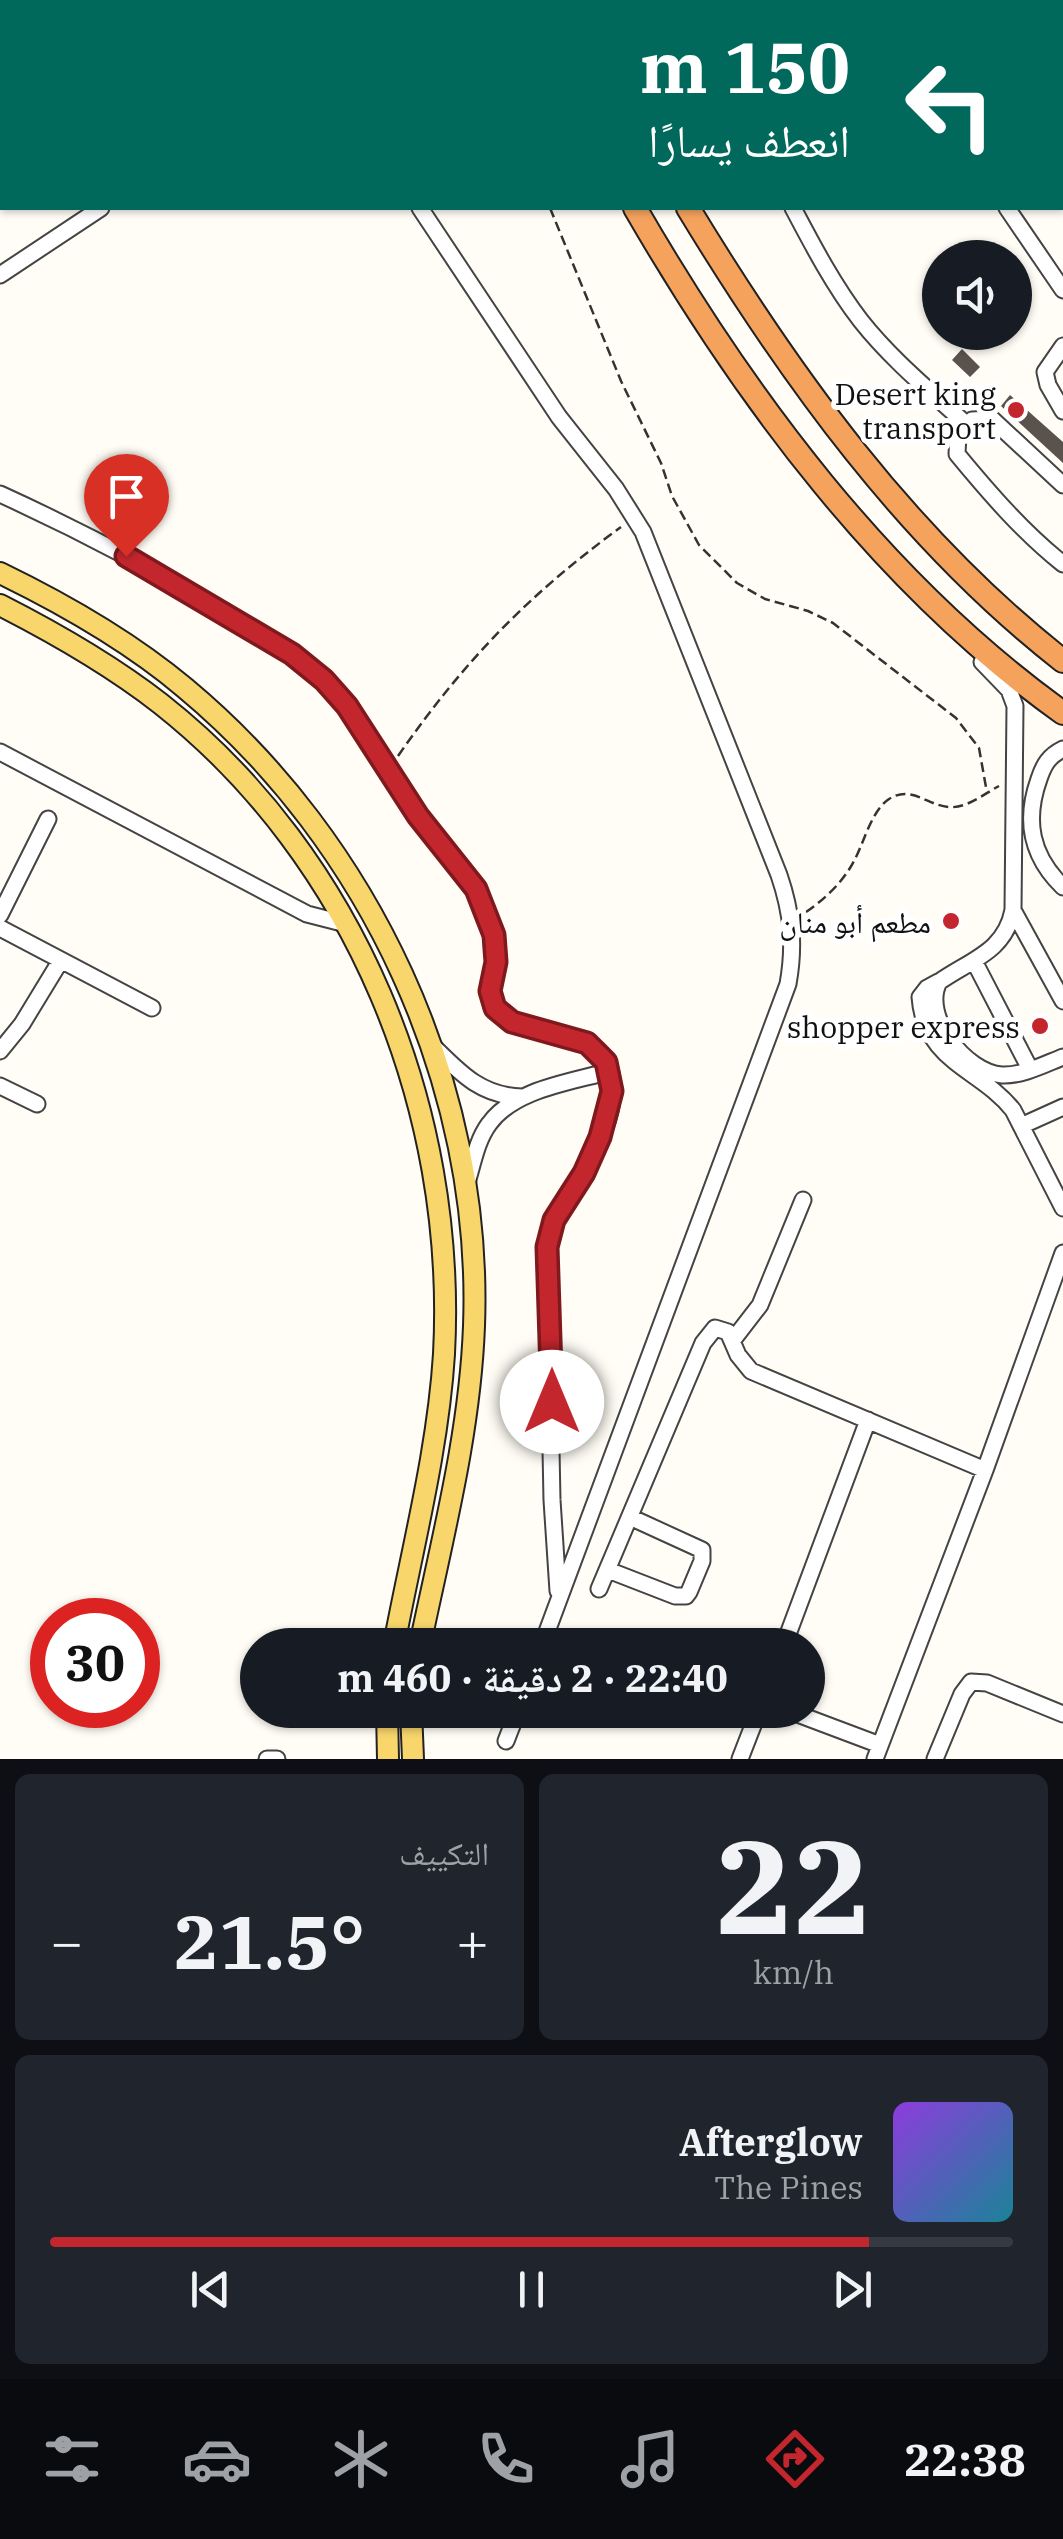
<!DOCTYPE html>
<html lang="ar">
<meta charset="utf-8">
<style>
body{margin:0;font-family:"IBM Plex Serif","Noto Naskh Arabic",serif;background:#20242c;color:#f1f3f6;direction:rtl;height:100vh;display:flex;flex-direction:column;font-size:38px;white-space:nowrap}
*{box-sizing:border-box;margin:0}
p{font-size:32px;color:#9ea1a6}
.icon{flex:none;width:55px;height:55px;fill:none;stroke:currentColor;stroke-width:2;stroke-linecap:round;stroke-linejoin:round}
.map{position:relative;height:1759px;overflow:hidden;direction:ltr}
.drawer{display:flex;flex-direction:column;gap:15px;padding:15px;background:#0d0f14;flex:1}
.drawer>*{flex:none}
.banner{position:absolute;left:0px;top:0px;width:1065px;height:210px;box-shadow:0 2px 8px #0004;direction:rtl;background:#00695c;color:#fff;overflow:hidden}
.fabs{position:absolute;left:922px;top:240px;display:grid;gap:20px}
.fabs a{display:grid;place-items:center;width:110px;height:110px;border-radius:50%;background:#171b24;box-shadow:0 2px 8px #0004;font-size:50px}
.speed{position:absolute;left:30px;top:1598px;display:flex;gap:20px;font-size:50px;font-weight:700;text-align:center}
.speed>*{display:grid;place-content:center;width:130px;height:130px;border-radius:50%;background:#171b24;box-shadow:0 2px 8px #0004;line-height:1}
.speed .limit{border:15px solid #d22;background:#fff;color:#111}
.pin{position:absolute;display:grid;place-items:center;width:85px;height:85px;color:#fff;margin:-102px -42px;border-radius:50% 50% 50% 0;rotate:-45deg;box-shadow:0 0 10px #0007}
.pin .icon{rotate:45deg}
.me{position:absolute;width:110px;margin:-55px;rotate:0deg;stroke-linejoin:round;filter:drop-shadow(0 0 8px #0008)}
.turn{display:flex;align-items:center;gap:35px;height:210px;padding:0 50px;font-size:45px}
.turn .icon{width:130px;height:130px;stroke-width:2.5}
.turn b{display:block;font-size:70px;line-height:85px}
.big{font-size:75px;font-weight:700;line-height:1.1}
.drawer .tile{flex:1;display:flex;flex-direction:column;justify-content:center;gap:15px;min-width:0;padding:0 35px;border-radius:15px;background:#20242c}
.drawer .dial{align-items:center;gap:0}
.dial b{font-size:130px;line-height:1}
.song{display:flex;align-items:center;gap:30px}
.cover{width:120px;height:120px;border-radius:15px;background:linear-gradient(135deg,hsl(270 70% 55%),hsl(190 70% 35%))}
.played{height:10px;border-radius:5px;background:linear-gradient(90deg,#c4262e 85%,#363941 85%)}
.keys{display:flex;justify-content:space-around;direction:ltr}
.heat{display:flex;justify-content:space-between;align-items:center;font-size:55px;direction:ltr}
.drawer .tiles{flex:1;display:grid;gap:15px;grid-template-columns:1fr 1fr}
.tile:last-child{grid-column:span 2}
.trip{position:absolute;left:240px;top:1628px;width:585px;height:100px;border-radius:50px;background:#171b24;box-shadow:0 2px 8px #0004;font-weight:700;line-height:100px;text-align:center;direction:rtl}
.menu{display:flex;height:160px;justify-content:space-around;align-items:center;background:#090b0e;color:#9ea1a6}
.menu .icon{width:70px;height:70px}
.menu .active{color:#c4262e}
.menu b{font-size:45px;color:#f1f3f6}
.map>svg:first-child{display:block}
.building{fill:#5a524d}
.lines{fill:none;stroke-linecap:round;stroke-linejoin:round}
.minor-casing{stroke:#444;stroke-width:19}
.major-casing{stroke:#222;stroke-width:24}
.highway-casing{stroke:#222;stroke-width:26}
.path{stroke:#333;stroke-width:2.5;stroke-dasharray:10 5;stroke-linecap:butt}
.minor{stroke:#fff;stroke-width:15}
.major{stroke:#f9d66b;stroke-width:20}
.highway{stroke:#f5a25d;stroke-width:22}
.route-casing{stroke:#7f191e;stroke-width:25}
.route{stroke:#c4262e;stroke-width:18}
.poi-dot{fill:#c4262e;stroke:#fff;stroke-width:4}
.labels{text-anchor:middle;dominant-baseline:central;stroke-width:10;stroke-linejoin:round;paint-order:stroke}
.poi-label{font-size:30px;fill:#111;stroke:#fff;text-anchor:end}
</style>
<div class="map">
<svg width="1063" height="1759" viewBox="0 0 1063 1759">
<rect width="100%" height="100%" fill="#fffdf5"/>
<path class="building" d="M962,349L980,367L970,377L952,360Z
M1010,395L1063,442V463L1001,406Z"/>
<g class="lines">
<g class="minor-casing">
<path id="minor" d="M866,0L868,2
M946,0L948,2
M406,2L409,0
M1062,178L1063,179
M420,208L559,417L616,489L643,532L779,875C792,913 795,945 788,984L542,1645
M793,208C813,246 834,286 861,321C891,359 930,391 966,424
M1007,208L1063,290
M0,275L101,208
M1063,346L1045,372L1048,385L1063,411
M1063,485L992,419L972,420L958,434L957,454C990,494 1023,532 1063,564
M0,494C81,531 159,572 235,618C267,638 301,656 328,684C364,722 388,772 418,815C435,840 459,860 474,886C486,905 495,928 496,950C497,970 485,991 496,1009C521,1048 604,1016 612,1079C620,1140 557,1192 547,1247L552,1500L558,1591
M982,662L1009,690L1015,706L1013,910C1005,952 970,960 939,982C921,1016 966,1073 1002,1075C1022,1076 1045,1064 1063,1057
M1063,749C1049,756 1044,764 1039,779C1024,821 1031,856 1063,887
M0,752L307,914L346,924
M1013,910L1063,1001
M0,915L48,819
M0,928L152,1008
M974,961L1030,1069
M938,982L927,988L920,997C925,1063 980,1068 1013,1110L1063,1208
M434,1047C461,1074 482,1096 522,1097
M0,1051L22,1024L61,960
M0,1086L37,1104
M1021,1126L1063,1107
M467,1183C473,1163 477,1140 489,1124C514,1089 572,1082 610,1071
M733,1340L760,1305L803,1200
M608,1570L675,1596H686L689,1592L702,1561V1550L630,1517
M599,1589L703,1343L715,1328L728,1332L738,1355L751,1371L985,1470
M784,1645L868,1420
M787,1710L880,1745
M506,1741L518,1710
M267,1759H277
M740,1759L759,1710
M875,1759L985,1470L1063,1253
M935,1759L962,1694L971,1682L987,1683L1063,1714"/>
</g>
<g class="major-casing">
<path id="major" d="M0,573C66,605 129,641 185,688C370,842 483,1084 474,1326C470,1434 442,1539 420,1645
M0,605C57,634 111,665 161,704C356,858 457,1108 444,1354C438,1451 412,1549 394,1645
M387,1710L388,1759
M411,1710L413,1759"/>
</g>
<g class="highway-casing">
<path id="highway" d="M512,0L513,2
M563,0L565,2
M635,208C745,398 883,584 1063,713
M688,208C790,376 907,539 1063,661"/>
</g>
<path class="path" d="M441,0L442,2
M1056,0L1060,2
M1062,4H1063
M550,208L621,381L661,463L672,496L699,545L737,583L765,599L808,611L833,623L956,718L979,748L987,793
M398,756C464,661 528,595 621,527
M806,912C825,899 843,882 854,861C864,843 871,811 889,799C911,785 927,805 948,807C966,809 984,794 999,786"/>
<use href="#minor" class="minor"/>
<use href="#major" class="major"/>
<use href="#highway" class="highway"/>
</g>
<g class="lines">
<g class="route-casing">
<path id="route" d="M126,556L292,654L324,680L347,706L418,816L476,889L494,935L496,962L490,991L495,1008L512,1022L587,1043L606,1062L612,1091L600,1137L584,1173L554,1220L547,1247L552,1402"/>
</g>
<use href="#route" class="route"/>
</g>
<g class="poi-dot">
<circle cx="1016" cy="410" r="10"/>
<circle cx="951" cy="921" r="10"/>
<circle cx="1040" cy="1026" r="10"/>
</g>
<g class="labels">
<g class="poi-label">
<text x="996" y="393">Desert king<tspan x="996" dy="34">transport</tspan></text>
<text x="931" y="921">مطعم أبو منان</text>
<text x="1020" y="1026">shopper express</text>
</g>
</g>
</svg>
<div class="fabs">
<a><svg class="icon" aria-label="sound" viewBox="0 0 24 24"><path d="M4 9h4l5-4v14l-5-4H4zM17 9q2 3 0 6"/></svg></a>
</div>
<div class="speed"><div class="limit">30</div></div>
<div class="pin" style="left:126px;top:556px;background:#d93025"><svg class="icon" aria-label="arrive" viewBox="0 0 24 24"><path d="M6 21V4h12l-3 4 3 4H6"/></svg></div>
<svg class="me" style="left:552px;top:1402px" viewBox="-20 -20 40 40"><circle r="19" fill="#fff"/><path d="M0-13L10 11 0 6-10 11z" fill="#c4262e"/></svg>
<div class="trip">22:40 · 2 دقيقة · 460 m</div>
<div class="banner">
<div class="turn"><svg class="icon" aria-label="left" viewBox="0 0 24 24"><path d="M17 20v-9H6M10 6l-5 5 5 5"/></svg><div><b>150 m</b>انعطف يسارًا</div></div>
</div>
</div>
<section class="drawer">
<div class="tiles">
<div class="tile dial"><b>22</b><p>km/h</p></div>
<div class="tile"><p>التكييف</p>
<div class="heat"><a>−</a><b class="big">21.5°</b><a>+</a></div>
</div>
<div class="tile">
<div class="song"><i class="cover"></i><div><b>Afterglow</b><p>The Pines</p></div></div>
<div class="played"></div>
<div class="keys"><svg class="icon" aria-label="previous" viewBox="0 0 24 24"><path d="M18 5L8 12l10 7zM5 5v14"/></svg><svg class="icon" aria-label="pause" viewBox="0 0 24 24"><path d="M8 5v14M16 5v14"/></svg><svg class="icon" aria-label="next" viewBox="0 0 24 24"><path d="M6 5l10 7-10 7zM19 5v14"/></svg></div>
</div>
</div>
</section>
<nav class="menu">
<b>22:38</b>
<svg class="icon active" aria-label="directions" viewBox="0 0 24 24"><path d="M12 3l9 9-9 9-9-9zM9 14v-3h6M13 9l2 2-2 2"/></svg>
<svg class="icon" aria-label="music" viewBox="0 0 24 24"><path d="M9 18V5l10-2v13"/><circle cx="6" cy="18" r="3"/><circle cx="16" cy="16" r="3"/></svg>
<svg class="icon" aria-label="phone" viewBox="0 0 24 24"><path d="M5 4h4l2 5-3 2q2 4 5 5l2-3 5 2v4C11 20 4 13 5 4z"/></svg>
<svg class="icon" aria-label="climate" viewBox="0 0 24 24"><path d="M12 3v18M4 7l16 10M4 17L20 7"/></svg>
<svg class="icon" aria-label="car" viewBox="0 0 24 24"><path d="M5 17H2v-5l4-1 3-4h7l3 4 3 1v5h-3M9 17h6M6 11h13"/><circle cx="7" cy="17" r="2"/><circle cx="17" cy="17" r="2"/></svg>
<svg class="icon" aria-label="filters" viewBox="0 0 24 24"><path d="M4 7h16M4 17h16"/><circle cx="9" cy="7" r="2"/><circle cx="15" cy="17" r="2"/></svg>
</nav>
